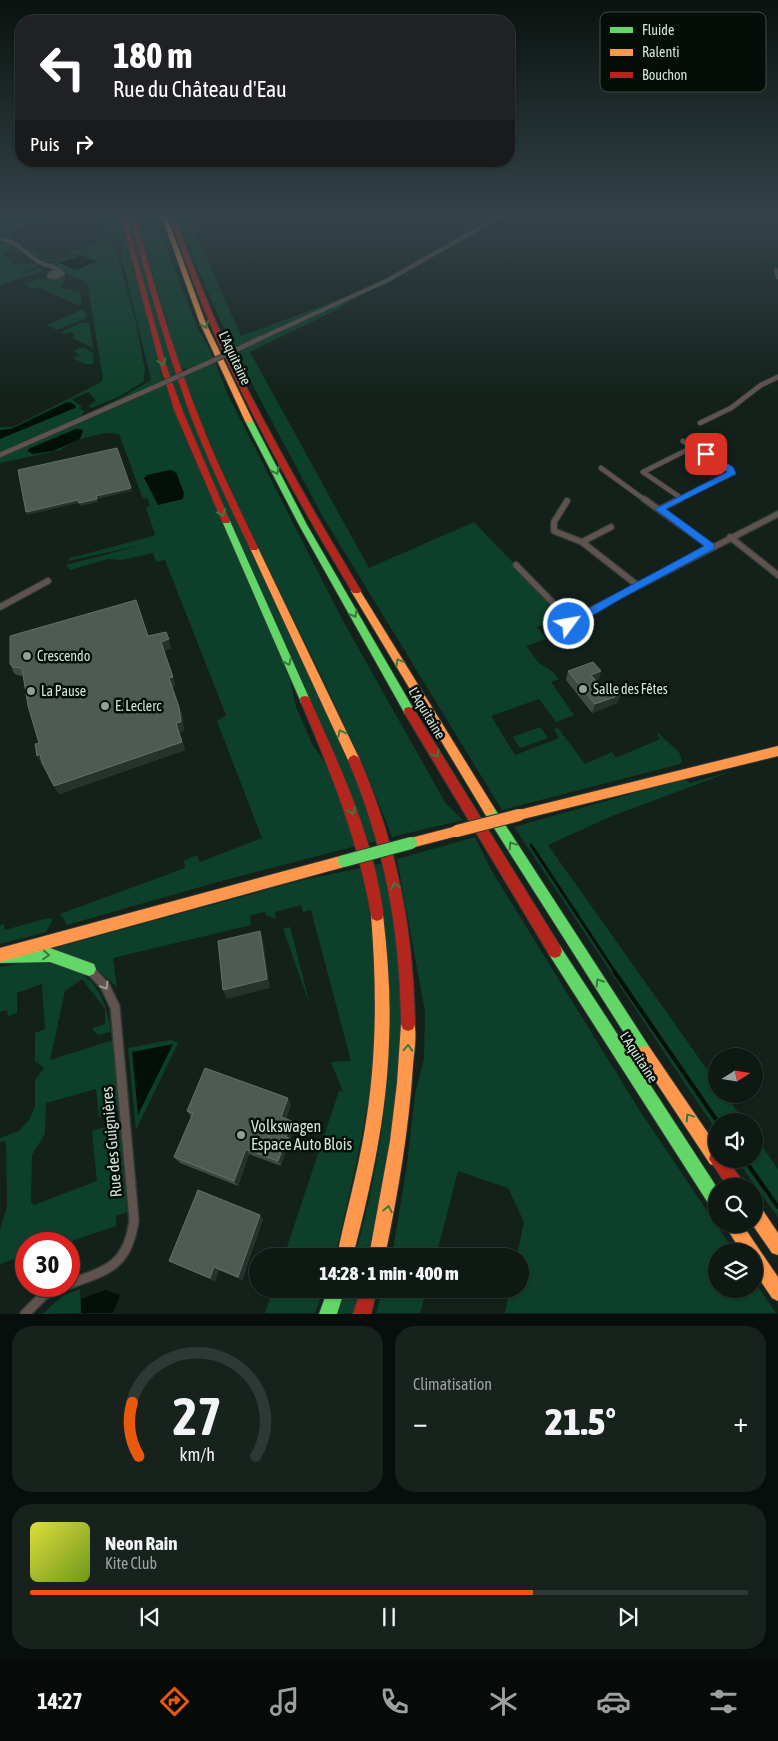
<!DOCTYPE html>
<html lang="fr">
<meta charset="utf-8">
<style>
body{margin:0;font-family:"Asap Condensed",sans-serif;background:#17221d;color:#f1f3f6;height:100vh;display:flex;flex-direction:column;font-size:19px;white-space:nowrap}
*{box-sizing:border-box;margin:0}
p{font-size:16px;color:#9ba0a0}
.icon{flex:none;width:28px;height:28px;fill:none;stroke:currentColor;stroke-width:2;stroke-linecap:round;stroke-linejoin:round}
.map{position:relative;height:1314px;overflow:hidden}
.sheet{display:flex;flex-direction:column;gap:12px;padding:12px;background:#080e0b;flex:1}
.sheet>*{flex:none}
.hud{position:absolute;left:15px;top:15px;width:500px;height:152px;border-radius:20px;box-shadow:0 1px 4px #0004,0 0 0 1px #2e3834;background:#202124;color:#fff;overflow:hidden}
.needle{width:32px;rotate:78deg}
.tools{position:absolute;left:708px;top:1048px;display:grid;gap:10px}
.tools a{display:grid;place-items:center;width:55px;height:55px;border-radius:50%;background:#0e1914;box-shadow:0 1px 4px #0004,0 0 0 1px #2e3834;font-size:25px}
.speed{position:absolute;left:15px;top:1232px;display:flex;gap:10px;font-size:25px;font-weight:700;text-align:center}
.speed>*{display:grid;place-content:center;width:65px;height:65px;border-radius:50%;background:#0e1914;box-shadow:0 1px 4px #0004,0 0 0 1px #2e3834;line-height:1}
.speed .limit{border:8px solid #d22;background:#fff;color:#111}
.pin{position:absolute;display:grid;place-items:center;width:42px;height:42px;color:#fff;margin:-21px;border-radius:10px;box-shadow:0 2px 8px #0006}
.me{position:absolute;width:55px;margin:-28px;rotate:58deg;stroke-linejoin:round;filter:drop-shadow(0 0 4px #0008)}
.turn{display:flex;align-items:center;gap:18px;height:105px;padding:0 15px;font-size:22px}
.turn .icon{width:65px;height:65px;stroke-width:2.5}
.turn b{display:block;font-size:35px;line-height:42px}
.then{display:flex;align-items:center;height:48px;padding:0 15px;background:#0003;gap:10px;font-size:19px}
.big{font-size:38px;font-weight:800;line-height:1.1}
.sheet .tile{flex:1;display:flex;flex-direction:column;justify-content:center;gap:8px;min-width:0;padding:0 18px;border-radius:20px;background:#17221d}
.sheet .dial{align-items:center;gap:0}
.dial svg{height:130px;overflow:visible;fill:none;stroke:#2e3834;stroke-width:7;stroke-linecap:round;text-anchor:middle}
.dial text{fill:#f1f3f6;stroke:none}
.song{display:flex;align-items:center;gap:15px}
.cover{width:60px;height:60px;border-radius:8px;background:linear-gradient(135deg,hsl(60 70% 55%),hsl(80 70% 35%))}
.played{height:5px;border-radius:2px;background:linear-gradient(90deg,#ea580c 70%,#2e3834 70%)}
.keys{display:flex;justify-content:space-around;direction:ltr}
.heat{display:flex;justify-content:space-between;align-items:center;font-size:28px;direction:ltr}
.sheet .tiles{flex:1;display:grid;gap:12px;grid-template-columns:1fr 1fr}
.tile:last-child{grid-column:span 2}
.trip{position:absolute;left:249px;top:1248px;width:280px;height:50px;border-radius:25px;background:#0e1914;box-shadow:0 1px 4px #0004,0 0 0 1px #2e3834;font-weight:800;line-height:50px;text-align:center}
.tab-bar{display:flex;height:80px;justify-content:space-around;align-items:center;background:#060a08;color:#9ba0a0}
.tab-bar .icon{width:35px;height:35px}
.tab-bar .current{color:#ea580c}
.tab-bar b{font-size:22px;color:#f1f3f6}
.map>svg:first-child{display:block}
.green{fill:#0d402a}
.water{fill:#021007}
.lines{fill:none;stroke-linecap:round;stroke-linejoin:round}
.stream-far1{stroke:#021007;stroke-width:3}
.stream{stroke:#021007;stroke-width:4}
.street-far4-casing{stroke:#2f3b35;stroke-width:5}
.street-far3-casing{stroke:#2f3b35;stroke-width:6}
.street-far2-casing{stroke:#2f3b35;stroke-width:8}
.street-far1-casing{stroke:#2f3b35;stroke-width:10}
.street-casing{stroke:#2f3b35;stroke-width:12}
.fast-casing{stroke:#2f3b35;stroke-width:2}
.slow-casing{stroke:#2f3b35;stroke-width:2}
.jam-casing{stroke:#2f3b35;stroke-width:2}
.street-far4{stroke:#60534f;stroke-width:4}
.street-far3{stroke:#60534f;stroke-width:4.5}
.street-far2{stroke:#60534f;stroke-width:5.5}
.street-far1{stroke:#60534f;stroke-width:8}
.street{stroke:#60534f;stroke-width:9}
.fast{fill:#63d668;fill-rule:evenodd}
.slow{fill:#ff974d;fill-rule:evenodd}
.jam{fill:#b3261e;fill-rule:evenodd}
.street-bridge-casing{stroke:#2f3b35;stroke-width:6;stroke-linecap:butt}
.fast-bridge-casing{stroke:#2f3b35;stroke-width:14;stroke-linecap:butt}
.slow-bridge-casing{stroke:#2f3b35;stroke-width:14;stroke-linecap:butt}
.street-bridge{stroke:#60534f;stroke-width:4.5}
.fast-bridge{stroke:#63d668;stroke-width:12}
.slow-bridge{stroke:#ff974d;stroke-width:12}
.wall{fill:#3e4a44}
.shaded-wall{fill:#26332d}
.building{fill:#4e5b54;stroke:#637069}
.oneway{stroke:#387c3d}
.oneway2{stroke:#9a9b94}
.route{fill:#1a73e8;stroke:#114b97}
.poi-dot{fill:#909f97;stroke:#040d08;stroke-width:2}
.labels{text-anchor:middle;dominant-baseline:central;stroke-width:5;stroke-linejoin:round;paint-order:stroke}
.street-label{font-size:14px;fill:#d3e3da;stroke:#040d08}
.poi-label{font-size:14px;fill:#d3e3da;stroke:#040d08;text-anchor:start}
.near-poi-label{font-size:16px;fill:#d3e3da;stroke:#040d08;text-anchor:start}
.near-street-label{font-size:16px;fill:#d3e3da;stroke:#040d08}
.key{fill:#040d08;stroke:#424d47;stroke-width:1}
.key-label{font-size:14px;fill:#d3e3da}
</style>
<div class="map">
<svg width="778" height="1314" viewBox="0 0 778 1314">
<rect width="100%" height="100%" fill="#13211a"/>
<path class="green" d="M6,214H61L10,231L17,237H7L0,234L14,229L0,232V219H6L1,215Z
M102,214H119L163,381L91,414L88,413L124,396L151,380L123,264L120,240L113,239V241L52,262H46L27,249L30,248C47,261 48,262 69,255L66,253L108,239L101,235L108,232L101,228L105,226L97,222L103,220Z
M124,214H129L175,375L170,378Z
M135,214H154L161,227L168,252L197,326L214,358L191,368L181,369Z
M176,214H187L241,336L357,293L233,349L195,262Z
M0,242L13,245L4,255L14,264H37L39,265L19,275L41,268L43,271L46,270L0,285Z
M106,244L115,246L136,323L145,371L143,382L118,397L91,408L88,406L96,401L89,392L72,399L82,407L79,408L85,411L78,419L0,453V427H13L101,382L103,378L87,282L67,274L51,264Z
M61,277L65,278L61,288L80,292L82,303L77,305L38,287L31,289L25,284L35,280Z
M359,294L342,307L250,352L369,568L474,522L567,619L560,623L578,643L570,647L552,622L537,627L546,639L526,646L539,663L552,671L559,679L551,682L574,715L556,722L539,699L491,716L515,755L559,738L554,729L558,728L585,764L612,752L616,758L660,739L657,734H659L679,752L682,761L680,764L502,810L323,517L235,352Z
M83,309L87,317L84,319L57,330L47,325Z
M89,322L93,348L72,338L75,334L77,335L68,331L71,332L66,334L61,332L80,323Z
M83,347L93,353L94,362C88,368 80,361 73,358L80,355L73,351Z
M215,362L227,393L343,621L446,804L463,820L392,837C332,679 243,534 183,376Z
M177,379C216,479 263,576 308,673C333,728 359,783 378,840L369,843C350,785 324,730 299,674C255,578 209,481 172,382Z
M165,385L182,431L289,675L296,707L312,744L327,765L342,802L356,846L218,882L67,925L60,914L185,868L184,861L197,855L200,862L262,838L217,721L226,715L165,560L156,562L153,553L121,560L108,559L70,570L66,565L142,545L68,561L70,558L153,536L155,534L146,508L150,506L147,498L143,499L119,434C104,431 73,439 61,450L0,463V456Z
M540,727L548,738L520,748L513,737Z
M733,771L612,816L548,845L716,1082V1094H725L744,1121H716V1130L514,827L684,779L690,783Z
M475,837L490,868L638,1108L734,1251H716V1289H754V1281L776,1313H505L510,1289H520V1256H517L524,1222L508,1188L458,1171L436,1256H392L407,1165L415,1094L424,1059L425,1012L397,859Z
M384,863C400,932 409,1010 401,1081C395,1132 384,1183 376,1234L370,1256H355C391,1125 402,999 374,865Z
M361,868C375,927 378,989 374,1050C369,1117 350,1190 335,1256H284L339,1091L343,1092L331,1062L351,1061L311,910L303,912L301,905L275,912L276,919L266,915L265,912L250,915L251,925L113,958L117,988C94,961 76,960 44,951L307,879Z
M48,918L53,919L46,932L0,944V925L4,924L5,930Z
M290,927L310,1005L283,929Z
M36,960C85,966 104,983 111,1032L98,1035L93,1031V1028L105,1024V1009L82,979L65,991L50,1060L113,1040L119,1106L116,1111L99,1117L96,1089L46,1103L45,1134L32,1155L31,1202L34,1205L97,1181L92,1131L118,1123L120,1128L127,1212L116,1216V1226L62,1244H26V1255L0,1264V1231L7,1205L6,1141L0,1142V1138L19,1131L29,1120L35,1107V1080L44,1068L35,1061V1033L45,1029L42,984L17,993V1013L8,1016L7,1010L0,1012V967Z
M171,1040L178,1043L136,1130L128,1048Z
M754,1135L778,1169V1217L736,1159H754Z
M80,1289L81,1313L42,1314L64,1295Z
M273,1289H324L315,1313H265Z
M346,1289H360L353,1313L338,1314Z
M383,1289H427L420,1313H376Z"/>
<path class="water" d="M82,255L97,262L75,270L59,263Z
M70,402L76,406L75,408L0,439V430L11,429L65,403Z
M76,429H81L83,431L80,439L53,451L33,454L27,451L30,448Z
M170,470L176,472L184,493L183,499L158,505L144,478L147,475Z
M173,1044L138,1115L132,1052Z
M105,1290L120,1295L113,1313H81V1299Z"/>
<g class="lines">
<path class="stream-far1" d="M531,845L615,972"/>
<path class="stream" d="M614,971L717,1121
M744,1159L778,1207"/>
<g class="street-far4-casing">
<path id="street-far4" d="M2,239C18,242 26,254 39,262C47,266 55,266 61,272
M776,270L778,277
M56,272L63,274L56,277L49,276L51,273Z
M259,339L388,280L504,214"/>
</g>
<g class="street-far3-casing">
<path id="street-far3" d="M240,348L261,338
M192,370L208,363
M700,423L731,408L761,385L778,377
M0,455L157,386
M601,468L645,500
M681,498L643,472L693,447
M678,500L732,472L683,441"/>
</g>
<g class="street-far2-casing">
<path id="street-far2" d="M644,499L711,547
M567,501L554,522V531L582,542L637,585
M660,509L680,499
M730,537L778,575
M582,542L611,527
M516,565L571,621
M0,607L48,581
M572,632L569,624L572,620L778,514"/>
</g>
<g class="street-far1-casing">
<path id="street-far1" d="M89,969L93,972"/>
</g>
<g class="street-casing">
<path id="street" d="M69,1284C109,1270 128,1265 134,1220L115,1007L105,986L91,971
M25,1314L44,1295L63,1286"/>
</g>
<g class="fast-casing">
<path id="fast" d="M246,419L253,421L307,525L413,708L414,711L413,714H405L299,525L245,421Z
M226,518L230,521L310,700L309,703H301L300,700L222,521Z
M489,805L493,806L650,1048L652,1053L650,1058L645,1060L640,1058L485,814L483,810L485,806Z
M555,944L560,946L716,1186V1208L710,1206L550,956L548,951L550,946Z
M50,948L94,964L96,969L94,974L89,976L50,962L0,963L1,950Z
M328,1289H345L337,1314H319Z"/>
</g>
<g class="slow-casing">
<path id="slow" d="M161,214H166L205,321L253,421L252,423L245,421L199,321Z
M254,545L258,548L360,760L358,763L354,765L350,763L348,760L250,548Z
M356,588L359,589L493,806L495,810L493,814L489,815L485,814L351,591Z
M778,746V756L519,820L515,819L513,815L515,811L519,810Z
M457,826L461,827L463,831L461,835L457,836L411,848L407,847L405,843L407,839L411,838Z
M344,855L348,857L350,861L348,865L344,867L0,962V948Z
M377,909L382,911L383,915C388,957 391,999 389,1041C387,1114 371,1186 353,1256H337C345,1216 357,1175 364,1134C377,1060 377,990 371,915L372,911Z
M408,1017L413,1019C418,1032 414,1051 413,1065C409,1129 398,1193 385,1256H369L390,1141L397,1083L401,1024L403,1019Z
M645,1046L650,1048L716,1145V1159H724L722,1164L716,1166L710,1164L640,1058L638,1053L640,1048Z
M754,1204L760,1206L778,1233V1255L772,1253L752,1224H754Z
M724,1224H742L778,1277V1301L772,1298L754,1271V1251H741Z"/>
</g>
<g class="jam-casing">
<path id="jam" d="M120,214H125L166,365L183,412L230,521L229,523H223L222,521L175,412L160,365Z
M129,214H134C154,283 173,353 200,420C217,464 238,506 258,548L257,550H251L250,548C229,505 209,463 192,419C167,352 148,283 129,214Z
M169,214H174C192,264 211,314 234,362C272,440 316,516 361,591L359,593H353C301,507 252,419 212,328C196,291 182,252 169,214Z
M305,696L309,697L310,700C338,762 368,826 380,893C381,902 385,912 382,919L377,921L372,919L371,915C358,839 330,770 300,700L301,697Z
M409,707L413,708L560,946L562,951L560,956L555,958L550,956L405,714L404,711L405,708Z
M354,755L358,757L360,760C398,849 413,928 415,1024L413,1029L408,1031L403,1029L401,1024C400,928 385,849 348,760L350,757Z
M716,1151V1159H726L742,1180L744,1186H727L709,1159L711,1153Z
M361,1289H377L371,1314H353Z"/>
</g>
<use href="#street-far4" class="street-far4"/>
<use href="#street-far3" class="street-far3"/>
<use href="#street-far2" class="street-far2"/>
<use href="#street-far1" class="street-far1"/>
<use href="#street" class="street"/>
<use href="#fast" class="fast"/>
<use href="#slow" class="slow"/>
<use href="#jam" class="jam"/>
<g class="street-bridge-casing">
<path id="street-bridge" d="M208,363L240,348
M157,386L192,370"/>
</g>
<g class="fast-bridge-casing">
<path id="fast-bridge" d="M344,861L411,843"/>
</g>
<g class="slow-bridge-casing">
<path id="slow-bridge" d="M457,831L519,815"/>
</g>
<use href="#street-bridge" class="street-bridge"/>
<use href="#fast-bridge" class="fast-bridge"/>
<use href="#slow-bridge" class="slow-bridge"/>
</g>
<path class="wall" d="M148,636L171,648L164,651L175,686L172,687L182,715L184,731L179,732L185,750L59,794L43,764H42L39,743L23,676L17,675L14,673L10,664Z
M568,671H601L598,680L596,681L604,690L620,695L617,703L592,713L566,680Z
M291,1104L286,1119L294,1128L290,1140L292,1144L289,1152L286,1150L281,1166L249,1154L238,1186L180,1163L174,1157L191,1117L187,1111Z
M263,1219L242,1280L219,1270L215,1281L175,1264Z"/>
<path class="shaded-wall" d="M131,488L132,491L97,499L96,496Z
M97,499L98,502L80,506L79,503L27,515L26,512L78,500Z
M169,639L171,648L163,651L161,642Z
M601,671L598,680L588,683L591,675Z
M173,677L175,686L172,687L169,678Z
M620,695L617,703L592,713L595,704Z
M179,707L182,715L184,731L179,732L176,723Z
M182,742L185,750L59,794L54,786Z
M40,754L45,763L42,764L37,756Z
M260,931L263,940L270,988L227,999L223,990Z
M288,1098L291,1104L284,1124L281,1117Z
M292,1121L294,1128L290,1140L292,1144L289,1152L287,1146L286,1137Z
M284,1145L286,1150L281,1166L278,1161Z
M246,1149L249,1154L238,1186L234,1181Z
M260,1215L263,1219L242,1280L238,1277Z
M214,1267L219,1270L215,1281L210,1278Z"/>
<path class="building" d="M117,448L131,488L96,496L97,499L79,503L78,500L26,512L18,470Z
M136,600L148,636L166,632L169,639L161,642L173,677L169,678L179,707L181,722L176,723L182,742L54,786L42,763L40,754L37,756L35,744L39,743L28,706L22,668L13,667L10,664V636Z
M593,662L601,671L591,675L604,690L612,687L620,695L595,704L568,671Z
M260,931L267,979L223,990L218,941Z
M205,1068L288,1098L281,1117L292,1121L286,1137L289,1138L287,1146L284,1145L278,1161L246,1149L234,1181L174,1157L193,1113L187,1111Z
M198,1190L260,1215L238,1277L214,1267L210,1278L169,1261Z"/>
<defs><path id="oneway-chevron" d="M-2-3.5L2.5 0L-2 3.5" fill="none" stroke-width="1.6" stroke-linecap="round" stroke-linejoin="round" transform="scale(1.25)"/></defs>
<g class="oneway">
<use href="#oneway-chevron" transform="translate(205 325) rotate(67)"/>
<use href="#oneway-chevron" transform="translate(162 362) rotate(74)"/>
<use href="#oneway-chevron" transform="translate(276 471) rotate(63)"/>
<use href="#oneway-chevron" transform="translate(222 513) rotate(66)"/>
<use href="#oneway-chevron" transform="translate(354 614) rotate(60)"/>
<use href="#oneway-chevron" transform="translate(288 662) rotate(66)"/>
<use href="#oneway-chevron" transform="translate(399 662) rotate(-121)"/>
<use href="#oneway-chevron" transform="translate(341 733) rotate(-115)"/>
<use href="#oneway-chevron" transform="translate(436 754) rotate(59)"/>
<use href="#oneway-chevron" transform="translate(352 811) rotate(69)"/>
<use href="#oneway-chevron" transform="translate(512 845) rotate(-123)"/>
<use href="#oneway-chevron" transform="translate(395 886) rotate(-101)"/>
<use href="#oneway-chevron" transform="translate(46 955) rotate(5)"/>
<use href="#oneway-chevron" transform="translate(599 982) rotate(-123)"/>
<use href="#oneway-chevron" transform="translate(408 1048) rotate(-88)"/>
<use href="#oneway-chevron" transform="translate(689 1117) rotate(-124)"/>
<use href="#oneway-chevron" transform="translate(388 1209) rotate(-78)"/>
</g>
<use class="oneway2" href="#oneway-chevron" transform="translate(105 986) rotate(58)"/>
<linearGradient id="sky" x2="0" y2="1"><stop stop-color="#0a120e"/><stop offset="0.54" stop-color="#334349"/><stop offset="1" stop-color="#334349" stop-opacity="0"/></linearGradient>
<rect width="778" height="398" fill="url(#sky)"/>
<path class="route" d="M706,452L733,467L736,474L666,509L714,544V549L624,597L573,627H565L563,624L565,621L704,546L655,509L727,472L702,456L701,454Z"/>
<g class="poi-dot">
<circle cx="27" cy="656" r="5"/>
<circle cx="583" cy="689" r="5"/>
<circle cx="31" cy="691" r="5"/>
<circle cx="105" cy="706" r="5"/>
<circle cx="241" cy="1135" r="5"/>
</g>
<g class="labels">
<g class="street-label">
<text transform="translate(235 358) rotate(65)">L'Aquitaine</text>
<text transform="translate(427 713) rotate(59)">L'Aquitaine</text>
<text transform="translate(639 1057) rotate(57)">L'Aquitaine</text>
</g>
<g class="poi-label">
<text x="37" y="656">Crescendo</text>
<text x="593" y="689">Salle des Fêtes</text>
<text x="41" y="691">La Pause</text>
<text x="115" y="706">E. Leclerc</text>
</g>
<g class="near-poi-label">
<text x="251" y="1126">Volkswagen<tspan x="251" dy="18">Espace Auto Blois</tspan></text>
</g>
<g class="near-street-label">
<text transform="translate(111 1142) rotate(-95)">Rue des Guignières</text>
</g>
</g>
<rect x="600" y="12" width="166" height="80" rx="8" class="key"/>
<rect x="610" y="27" width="23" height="6" fill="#63d668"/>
<rect x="610" y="49" width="23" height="7" fill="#ff974d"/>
<rect x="610" y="72" width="23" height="6" fill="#b3261e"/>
<g class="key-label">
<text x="642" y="35">Fluide</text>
<text x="642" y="57">Ralenti</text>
<text x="642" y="80">Bouchon</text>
</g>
</svg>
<div class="tools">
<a><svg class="needle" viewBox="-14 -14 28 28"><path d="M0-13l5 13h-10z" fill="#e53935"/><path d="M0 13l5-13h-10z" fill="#9ba0a0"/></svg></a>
<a><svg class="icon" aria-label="sound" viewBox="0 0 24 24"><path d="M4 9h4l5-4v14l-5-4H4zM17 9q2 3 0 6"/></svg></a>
<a><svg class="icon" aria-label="search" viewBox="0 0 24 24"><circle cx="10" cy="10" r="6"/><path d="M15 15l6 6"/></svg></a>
<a><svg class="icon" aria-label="layers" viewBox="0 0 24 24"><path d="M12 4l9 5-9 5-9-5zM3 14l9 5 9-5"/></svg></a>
</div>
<div class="speed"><div class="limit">30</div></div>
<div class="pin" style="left:706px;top:454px;background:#d93025"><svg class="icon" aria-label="arrive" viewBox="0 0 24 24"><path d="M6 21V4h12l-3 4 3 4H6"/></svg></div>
<svg class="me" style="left:569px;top:624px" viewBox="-20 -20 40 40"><circle r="17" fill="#1a73e8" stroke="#fff" stroke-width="3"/><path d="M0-11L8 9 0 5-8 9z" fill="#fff"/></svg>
<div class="trip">14:28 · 1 min · 400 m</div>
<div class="hud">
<div class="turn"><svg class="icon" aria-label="left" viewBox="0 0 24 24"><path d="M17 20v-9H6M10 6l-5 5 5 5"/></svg><div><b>180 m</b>Rue du Château d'Eau</div></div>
<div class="then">Puis<svg class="icon" aria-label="right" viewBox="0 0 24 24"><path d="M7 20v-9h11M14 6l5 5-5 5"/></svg></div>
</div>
</div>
<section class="sheet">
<div class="tiles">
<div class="tile dial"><svg viewBox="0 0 100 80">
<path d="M14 69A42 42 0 1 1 86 69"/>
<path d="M14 69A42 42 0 0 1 10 36" stroke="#ea580c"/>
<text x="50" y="56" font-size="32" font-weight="700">27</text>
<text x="50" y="72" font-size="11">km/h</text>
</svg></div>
<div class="tile"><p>Climatisation</p>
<div class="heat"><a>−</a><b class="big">21.5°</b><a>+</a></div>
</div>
<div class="tile">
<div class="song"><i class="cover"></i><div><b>Neon Rain</b><p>Kite Club</p></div></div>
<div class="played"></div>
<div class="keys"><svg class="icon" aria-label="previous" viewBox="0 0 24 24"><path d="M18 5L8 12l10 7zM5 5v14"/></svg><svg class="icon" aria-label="pause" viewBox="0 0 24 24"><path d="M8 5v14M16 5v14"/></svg><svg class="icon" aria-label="next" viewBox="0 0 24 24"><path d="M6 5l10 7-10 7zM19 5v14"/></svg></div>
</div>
</div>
</section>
<nav class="tab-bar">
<b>14:27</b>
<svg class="icon current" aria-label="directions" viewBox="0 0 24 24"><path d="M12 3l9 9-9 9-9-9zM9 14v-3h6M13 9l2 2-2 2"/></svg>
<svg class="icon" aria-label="music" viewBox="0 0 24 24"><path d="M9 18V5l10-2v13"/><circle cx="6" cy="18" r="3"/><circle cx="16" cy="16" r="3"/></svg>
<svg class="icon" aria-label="phone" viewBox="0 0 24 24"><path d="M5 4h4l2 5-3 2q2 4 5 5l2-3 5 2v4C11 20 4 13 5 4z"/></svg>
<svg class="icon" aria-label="climate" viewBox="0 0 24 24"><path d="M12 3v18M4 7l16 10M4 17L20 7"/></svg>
<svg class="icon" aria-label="car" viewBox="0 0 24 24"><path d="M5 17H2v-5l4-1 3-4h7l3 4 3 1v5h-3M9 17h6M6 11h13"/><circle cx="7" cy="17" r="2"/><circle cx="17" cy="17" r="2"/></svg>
<svg class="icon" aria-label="filters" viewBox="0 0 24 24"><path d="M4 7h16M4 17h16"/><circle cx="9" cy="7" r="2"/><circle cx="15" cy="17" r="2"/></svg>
</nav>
